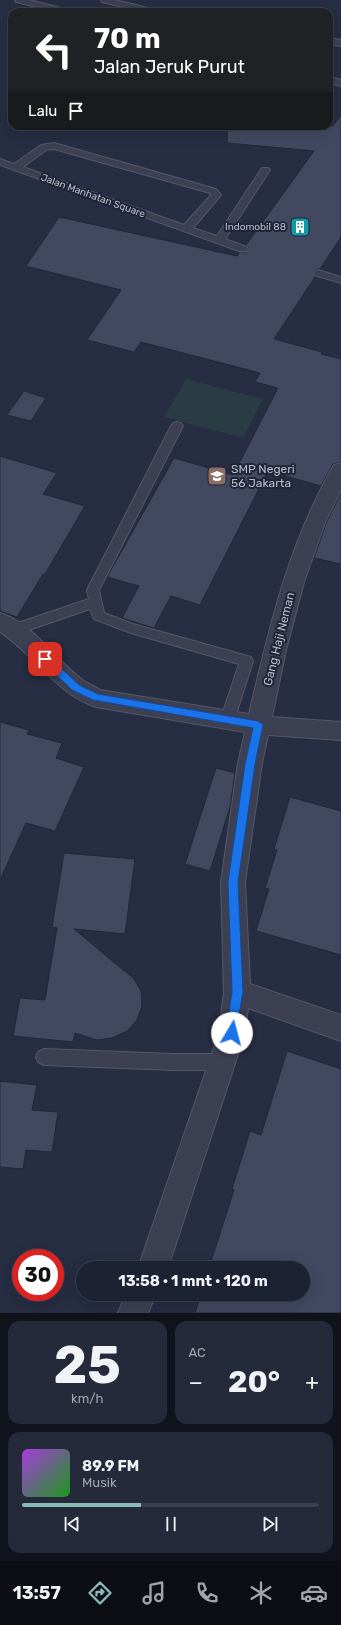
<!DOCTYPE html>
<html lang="id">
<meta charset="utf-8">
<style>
body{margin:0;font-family:Rubik,sans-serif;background:#252a3a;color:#f1f3f6;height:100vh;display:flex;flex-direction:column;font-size:15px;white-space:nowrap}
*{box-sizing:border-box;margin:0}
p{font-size:13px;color:#a0a4ac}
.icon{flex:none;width:22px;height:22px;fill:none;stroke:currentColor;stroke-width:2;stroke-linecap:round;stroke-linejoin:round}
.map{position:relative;height:1313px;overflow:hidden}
.panel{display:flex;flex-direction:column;gap:8px;padding:8px;background:#10131c;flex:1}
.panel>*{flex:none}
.hud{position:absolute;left:8px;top:8px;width:325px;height:122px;border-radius:12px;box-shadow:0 4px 16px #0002,0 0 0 1px #3b3f4d;background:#202124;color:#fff;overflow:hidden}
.speed{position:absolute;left:12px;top:1249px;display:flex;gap:8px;font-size:20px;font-weight:700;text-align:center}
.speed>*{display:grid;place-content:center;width:52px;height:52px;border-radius:50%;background:#1d2232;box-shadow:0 4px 16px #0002,0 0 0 1px #3b3f4d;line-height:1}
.speed .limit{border:6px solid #d22;background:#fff;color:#111}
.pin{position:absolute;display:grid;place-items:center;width:34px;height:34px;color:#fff;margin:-17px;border-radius:8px;box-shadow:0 2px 6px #0006}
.me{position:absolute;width:44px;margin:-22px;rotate:8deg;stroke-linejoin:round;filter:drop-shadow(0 0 3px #0008)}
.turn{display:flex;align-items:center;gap:14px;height:84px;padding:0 20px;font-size:18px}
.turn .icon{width:52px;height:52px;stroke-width:2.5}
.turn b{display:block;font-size:28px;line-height:34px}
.then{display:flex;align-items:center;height:38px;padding:0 20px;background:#0003;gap:8px;font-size:15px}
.big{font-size:30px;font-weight:700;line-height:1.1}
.panel .tile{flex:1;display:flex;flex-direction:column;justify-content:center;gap:6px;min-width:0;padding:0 14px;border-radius:12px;background:#252a3a}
.panel .dial{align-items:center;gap:0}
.dial b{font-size:52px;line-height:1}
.song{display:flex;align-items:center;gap:12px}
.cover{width:48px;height:48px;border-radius:6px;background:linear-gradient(135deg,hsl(280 70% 55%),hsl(120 70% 35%))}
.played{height:4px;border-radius:2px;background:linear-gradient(90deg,#8bbbb9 40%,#3b3f4d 40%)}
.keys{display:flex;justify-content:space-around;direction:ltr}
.heat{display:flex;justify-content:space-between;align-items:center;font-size:22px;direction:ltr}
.panel .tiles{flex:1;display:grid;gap:8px;grid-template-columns:1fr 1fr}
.tile:last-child{grid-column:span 2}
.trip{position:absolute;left:76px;top:1261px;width:234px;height:40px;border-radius:20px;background:#1d2232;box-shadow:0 4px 16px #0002,0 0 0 1px #3b3f4d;font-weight:700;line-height:40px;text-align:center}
.dock{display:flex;height:64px;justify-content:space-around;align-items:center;background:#0c0e14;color:#a0a4ac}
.dock .icon{width:28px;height:28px}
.dock .selected{color:#8bbbb9}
.dock b{font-size:18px;color:#f1f3f6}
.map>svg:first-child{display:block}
.green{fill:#293b43}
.building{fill:#424860;stroke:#222739}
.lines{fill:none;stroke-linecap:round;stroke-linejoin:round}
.lane-casing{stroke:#545869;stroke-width:2}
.street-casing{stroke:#545869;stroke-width:2}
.lane{fill:#3c4052;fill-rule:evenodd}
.street{fill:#3c4052;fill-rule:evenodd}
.route{fill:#1a73e8;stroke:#114b97}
.labels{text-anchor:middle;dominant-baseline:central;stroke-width:4;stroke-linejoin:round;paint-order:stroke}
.far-street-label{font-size:10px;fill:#b9bccc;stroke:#202537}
.far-poi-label{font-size:10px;fill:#b9bccc;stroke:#202537;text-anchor:end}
.poi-label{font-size:12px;fill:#b9bccc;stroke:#202537;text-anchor:start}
.street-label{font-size:12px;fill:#b9bccc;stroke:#202537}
</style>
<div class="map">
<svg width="341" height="1313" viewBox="0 0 341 1313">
<rect width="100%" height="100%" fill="#272d42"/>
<path class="green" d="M186,379L263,399L243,438L164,417Z"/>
<path class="building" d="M341,115V237L320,269H317L312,273L315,277L274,339L322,352L321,354L341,359V462L333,464L321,486L268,471L200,605L171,596L154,628L122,618L139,586L107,577L174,458L233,475L278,388L255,382L260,373L141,342L134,352L87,340L121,290L26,266L59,217L237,256L240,252H247L249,248L246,245L314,151L227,143L228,126H333Z
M24,391L46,398L31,421L7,415Z
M0,456L57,473L43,494L85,506L45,574H43L17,617L0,611Z
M341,493V564L314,558L327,521Z
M0,722L29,730L27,734L62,743L56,758L84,767L55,831L26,823L0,880Z
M216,768L235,773L230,807L210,871L185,864Z
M290,797L341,811V955L256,931L269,889L265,888L277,850L274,849Z
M64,853L135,859L125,934L74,929L134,979L141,991L142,1006L137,1020L127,1031L112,1038L97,1040L75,1033L73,1042L13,1036L20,998L45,1000L57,928L52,927Z
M287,1051L341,1069V1313H195L201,1294H303V1268H209L234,1190L232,1189L250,1131L261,1135Z
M0,1081L37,1085L32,1110L58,1112L52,1152L26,1150L23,1169L0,1167Z"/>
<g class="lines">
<g class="lane-casing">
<path id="lane" d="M15,0H29L69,10L70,12H56L16,2Z
M101,0H115L156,10L157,12H143L102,2Z
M329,38L341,40V46L329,44Z
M329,77L341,80V86L329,83Z
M54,143L216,189L221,195L193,228L217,236L262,168H268L270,170L225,239L247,247L248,249L247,251H239L0,165V159L14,164L41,145ZM54,149L210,193L211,195L184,225L23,167L46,150Z
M318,270L341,277V283L314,275L313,273Z
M177,422L181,423L183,426L99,590L104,613L133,624L251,657L253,661L234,721L232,725L227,727L222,725L220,721L239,664L131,633L94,619L90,609L14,635L9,634L8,630L9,626L89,599L87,590L171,426L173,423Z
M44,1049L174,1054H222L228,1056L230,1062L228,1068L222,1070H174L44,1065L38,1062L36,1057L38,1052Z"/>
</g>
<g class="street-casing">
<path id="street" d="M341,463V490L326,520L304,582L286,650L272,717L341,722V740L268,735L262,763L245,882L250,984L341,1015V1041L248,1008L245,1033L168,1268H138L219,1033L224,992L221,882L238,763L245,732L96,707C56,694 34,654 0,632V613C33,623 56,661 84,681C89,684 95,687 100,690L249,714C269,628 289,542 334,465Z
M126,1294H156L148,1313H118Z"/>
</g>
<use href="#lane" class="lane"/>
<use href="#street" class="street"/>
</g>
<path class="route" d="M45,655L48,656L79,685L98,694L258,721L261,723L263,725L255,764L238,882L243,992L235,1037L232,1039L228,1037L226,1033L232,992L228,882L245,764L253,728L93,700L72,690L42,661L40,659L42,656Z"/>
<defs>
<g id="building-square" transform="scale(1)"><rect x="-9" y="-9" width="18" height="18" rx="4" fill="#0f9aa8" stroke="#202537"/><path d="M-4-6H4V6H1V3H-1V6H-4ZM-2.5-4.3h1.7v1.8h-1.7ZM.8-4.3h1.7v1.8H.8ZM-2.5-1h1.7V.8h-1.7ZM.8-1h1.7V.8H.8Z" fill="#fff"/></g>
<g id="school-square" transform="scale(1)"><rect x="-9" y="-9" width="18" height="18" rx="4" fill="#8d6e63" stroke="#202537"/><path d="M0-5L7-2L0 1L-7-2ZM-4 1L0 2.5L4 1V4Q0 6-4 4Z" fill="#fff"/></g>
</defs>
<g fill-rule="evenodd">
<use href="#building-square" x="300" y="227"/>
<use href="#school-square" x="217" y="476"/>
</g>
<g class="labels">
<g class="far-street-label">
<text transform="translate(93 196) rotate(20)">Jalan Manhatan Square</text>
</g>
<g class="far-poi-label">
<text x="286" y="227">Indomobil 88</text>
</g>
<g class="poi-label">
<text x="231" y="469">SMP Negeri<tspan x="231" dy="14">56 Jakarta</tspan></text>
</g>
<g class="street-label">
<text transform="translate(279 639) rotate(-76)">Gang Haji Neman</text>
</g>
</g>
</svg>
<div class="speed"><div class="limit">30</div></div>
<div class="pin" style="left:45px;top:659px;background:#d93025"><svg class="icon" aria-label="arrive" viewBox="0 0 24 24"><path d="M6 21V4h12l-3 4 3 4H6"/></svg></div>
<svg class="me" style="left:232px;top:1033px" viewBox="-20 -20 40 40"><circle r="19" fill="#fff"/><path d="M0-13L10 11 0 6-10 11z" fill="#1a73e8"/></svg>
<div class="trip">13:58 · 1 mnt · 120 m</div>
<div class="hud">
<div class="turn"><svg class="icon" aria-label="left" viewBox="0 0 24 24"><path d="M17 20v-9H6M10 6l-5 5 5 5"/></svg><div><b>70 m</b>Jalan Jeruk Purut</div></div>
<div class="then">Lalu<svg class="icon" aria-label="arrive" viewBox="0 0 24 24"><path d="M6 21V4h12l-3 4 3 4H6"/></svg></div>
</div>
</div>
<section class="panel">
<div class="tiles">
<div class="tile dial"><b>25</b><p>km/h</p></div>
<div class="tile"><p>AC</p>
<div class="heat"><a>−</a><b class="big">20°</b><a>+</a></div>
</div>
<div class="tile">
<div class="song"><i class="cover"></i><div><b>89.9 FM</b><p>Musik</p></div></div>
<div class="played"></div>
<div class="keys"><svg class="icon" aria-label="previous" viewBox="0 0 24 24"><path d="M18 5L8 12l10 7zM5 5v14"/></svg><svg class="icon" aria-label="pause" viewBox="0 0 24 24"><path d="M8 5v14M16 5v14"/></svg><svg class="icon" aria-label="next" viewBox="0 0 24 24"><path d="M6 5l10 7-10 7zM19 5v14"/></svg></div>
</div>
</div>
</section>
<nav class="dock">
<b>13:57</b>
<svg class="icon selected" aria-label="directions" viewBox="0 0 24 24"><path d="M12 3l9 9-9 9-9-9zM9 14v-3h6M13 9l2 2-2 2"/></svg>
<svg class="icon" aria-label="music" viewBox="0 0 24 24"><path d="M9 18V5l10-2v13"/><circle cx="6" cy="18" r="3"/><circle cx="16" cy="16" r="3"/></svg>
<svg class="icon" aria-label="phone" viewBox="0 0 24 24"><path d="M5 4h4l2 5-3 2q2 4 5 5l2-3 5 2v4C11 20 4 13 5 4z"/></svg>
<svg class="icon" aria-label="climate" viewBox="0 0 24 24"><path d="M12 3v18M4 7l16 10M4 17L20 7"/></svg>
<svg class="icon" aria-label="car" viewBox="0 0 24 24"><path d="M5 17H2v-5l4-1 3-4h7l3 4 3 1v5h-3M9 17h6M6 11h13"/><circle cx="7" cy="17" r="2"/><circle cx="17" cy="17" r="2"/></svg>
</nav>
